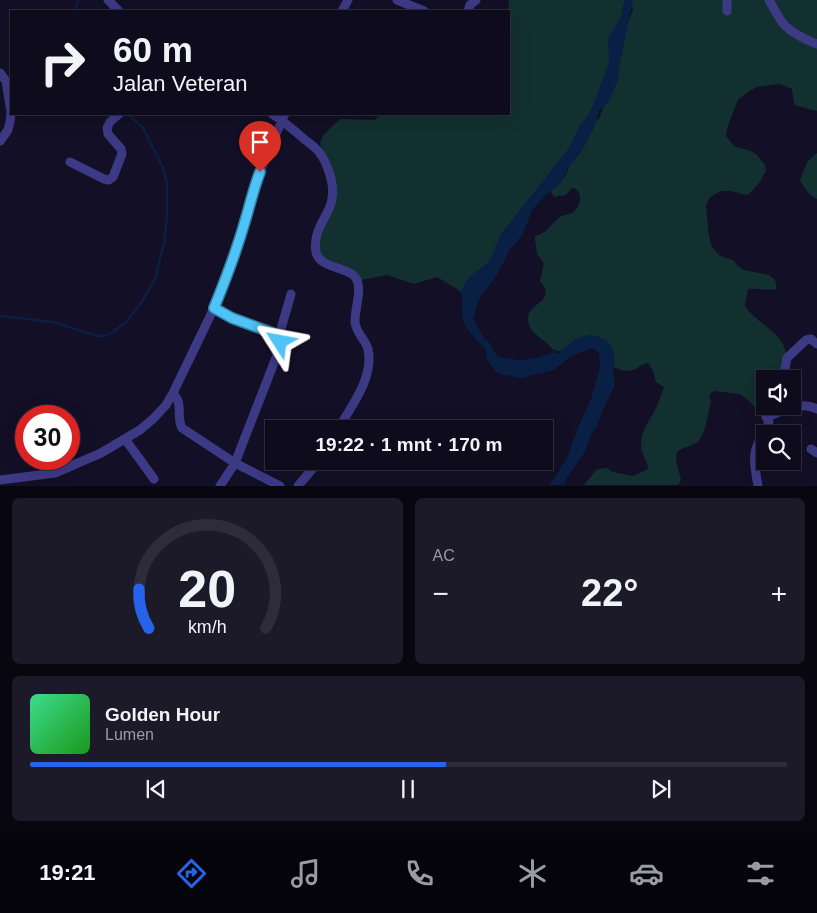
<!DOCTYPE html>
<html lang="id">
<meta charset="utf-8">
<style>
body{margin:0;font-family:Helvetica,sans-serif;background:#1c1929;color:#f1f3f6;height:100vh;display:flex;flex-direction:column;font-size:19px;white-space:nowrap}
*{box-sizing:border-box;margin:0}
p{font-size:16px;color:#9b9ba3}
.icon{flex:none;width:28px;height:28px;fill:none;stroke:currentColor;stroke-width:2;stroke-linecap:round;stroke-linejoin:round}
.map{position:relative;height:486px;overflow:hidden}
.drawer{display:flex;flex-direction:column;gap:12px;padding:12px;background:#08060f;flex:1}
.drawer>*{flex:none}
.hud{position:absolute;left:10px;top:10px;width:500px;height:105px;border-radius:0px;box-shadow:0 5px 20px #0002,0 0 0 1px #2e2b3b;background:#0e0b1c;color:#f1f3f6;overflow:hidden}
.tools{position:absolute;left:756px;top:370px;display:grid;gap:10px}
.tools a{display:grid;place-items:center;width:45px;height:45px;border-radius:0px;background:#0e0b1c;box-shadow:0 5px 20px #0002,0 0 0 1px #2e2b3b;font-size:25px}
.speed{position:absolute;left:15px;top:405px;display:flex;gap:10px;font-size:25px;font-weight:700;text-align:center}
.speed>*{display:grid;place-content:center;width:65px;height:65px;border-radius:50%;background:#0e0b1c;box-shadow:0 5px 20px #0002,0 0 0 1px #2e2b3b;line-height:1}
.speed .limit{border:8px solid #d22;background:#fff;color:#111}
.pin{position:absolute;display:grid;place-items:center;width:42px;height:42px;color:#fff;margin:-51px -21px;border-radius:50% 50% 50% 0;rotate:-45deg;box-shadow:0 0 5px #0007}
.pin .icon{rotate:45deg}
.me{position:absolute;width:55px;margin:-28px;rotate:304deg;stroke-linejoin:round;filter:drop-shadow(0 0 4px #0008)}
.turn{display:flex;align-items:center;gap:18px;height:105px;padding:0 20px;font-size:22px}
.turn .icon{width:65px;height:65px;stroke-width:2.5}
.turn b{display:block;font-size:35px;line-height:42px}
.big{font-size:38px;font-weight:800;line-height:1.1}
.drawer .card{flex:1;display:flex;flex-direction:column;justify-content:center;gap:8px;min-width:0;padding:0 18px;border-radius:8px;background:#1c1929}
.drawer .dial{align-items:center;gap:0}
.dial svg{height:130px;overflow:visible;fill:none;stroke:#2e2b3b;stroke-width:7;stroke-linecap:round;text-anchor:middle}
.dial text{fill:#f1f3f6;stroke:none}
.song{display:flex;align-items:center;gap:15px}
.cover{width:60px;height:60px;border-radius:8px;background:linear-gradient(135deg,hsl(150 70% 55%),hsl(120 70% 35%))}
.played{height:5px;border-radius:2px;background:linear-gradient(90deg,#2563eb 55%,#2e2b3b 55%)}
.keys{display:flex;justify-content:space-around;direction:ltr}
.heat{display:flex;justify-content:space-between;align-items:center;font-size:28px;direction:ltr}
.drawer .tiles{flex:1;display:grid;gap:12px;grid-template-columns:1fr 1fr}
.card:last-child{grid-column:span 2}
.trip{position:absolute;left:265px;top:420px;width:288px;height:50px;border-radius:0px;background:#0e0b1c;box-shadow:0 5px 20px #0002,0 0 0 1px #2e2b3b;font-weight:800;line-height:50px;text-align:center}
.dock{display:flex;height:80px;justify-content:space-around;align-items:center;background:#06040b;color:#9b9ba3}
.dock .icon{width:35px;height:35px}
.dock .on{color:#2563eb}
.dock b{font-size:22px;color:#f1f3f6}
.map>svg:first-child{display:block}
.green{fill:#12302f}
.water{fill:#0a1f44}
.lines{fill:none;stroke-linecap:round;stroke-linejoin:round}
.stream{stroke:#0a1f44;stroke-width:2.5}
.minor{stroke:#3d3a85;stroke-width:9}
.route-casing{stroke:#337fa1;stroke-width:12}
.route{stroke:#4fc3f7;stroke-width:9}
</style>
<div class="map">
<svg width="817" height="486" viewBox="0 0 817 486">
<rect width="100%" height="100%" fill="#130f26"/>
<path class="green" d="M509,0H625C617,33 610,68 597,99C583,132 561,161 541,190C516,225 491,261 464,295L457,289L437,277L414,284L387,275L361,280L318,255L321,226L334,199L320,143L323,135L340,119L375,120L380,114H509L508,11Z
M630,0H817V111L797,106L794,103L792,89L780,84L757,87L749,91L738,100L728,125L726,136L734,146L751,151L757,155L765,165L766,171L759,183L749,194L745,195L731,191H721L710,197L706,206L709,236L712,247L720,256L733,260L738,266L744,270L769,275L775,280L776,284V289C767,291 757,288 748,289L745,306C759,327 787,331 787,362L773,376V379H765V404L757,408L740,394L715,391L711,393L709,397L711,401C708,413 706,436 696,443C690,447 683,447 677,452L676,460L681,480L678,485H584L596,470L604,468H607L613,472L633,476L648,469C648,461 641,454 641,446C640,432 651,418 657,406C659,400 662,393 664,387L656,382L653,371L648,363C642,364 641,366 636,369C628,372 620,371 614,367L602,341C592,344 562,355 554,350C550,348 547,342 543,340C535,334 528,329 528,318C528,302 558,302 540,281L544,263L537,254L535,238V236C547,234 551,223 560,217C564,214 568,215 572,213C581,208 584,189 572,188L566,195L554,197L550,190C558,184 567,177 569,166L594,121L599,119L604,105L626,27L633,10Z
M817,153V199C809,195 804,188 800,180L807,162Z"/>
<path class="water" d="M625,0H633L619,68L618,81L608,103L599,110L595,126L584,146L583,150L569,166L560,184L547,194L532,210L523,234L509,251L498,273L479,299L473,319L483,337L489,342L494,352L501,358L520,360L531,359L550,354L559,345L554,352L558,354L574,340L588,335H593L605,339L612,347L615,360L613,373L615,385L601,414L597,426L590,436L586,450L566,479L564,485H548L553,480L567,458L578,427L591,399L600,367L599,353L596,350L593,348L576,354L571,356L554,370L521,378L500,374L495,371L487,359L486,355V349C476,339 463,329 462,313C462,305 463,298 461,290L470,276L490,261L500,235L569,148L579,127L588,115L596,98L609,62L608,38L621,17Z"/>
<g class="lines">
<path class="stream" d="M75,11L78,0
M0,316L53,322L97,336H105L113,332L127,321L142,301L155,279L164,243L167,217V183L163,168L143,128L128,114"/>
<path class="minor" d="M108,0L119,11
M397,0L424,11
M769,0C773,7 777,15 782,22C788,31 806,40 817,44
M342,11L348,0
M468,11L470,5L476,0
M727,11V0
M0,73L6,81L11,112L10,122L8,130L0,141
M272,114C283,121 294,130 304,139C309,143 315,147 319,152C327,162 335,185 332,198C332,202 330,206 329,209C322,223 313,235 316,252C319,267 343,267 353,275C365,284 354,310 355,322C356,333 365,339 368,349C374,378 352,405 338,429
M70,162L104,179L109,180L113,177L122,154L121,149L108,134L107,128L110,122L119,114
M214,308L232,319L279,336L280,342L279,350L235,463L220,486
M279,336L291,294
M779,379L784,374L787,358L806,340L811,339L817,344
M173,393C175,396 177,398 178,401C181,410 177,418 182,428L235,463L280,486
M765,393V406L766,417
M125,439L154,479
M811,449L817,453
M0,480L55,473L101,453L140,430L154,418L166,405L173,393L214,308L231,266L243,228L253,190L267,154L285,114
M298,486L319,461
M758,486C756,473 752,458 757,446C758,442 761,440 763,436C766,432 767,426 769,421L766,417C782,412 801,400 817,409"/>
</g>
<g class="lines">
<g class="route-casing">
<path id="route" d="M260,172C253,190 249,209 243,228C235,255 225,281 214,308L232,318L273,333L279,336L280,342"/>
</g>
<use href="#route" class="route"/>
</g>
</svg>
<div class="tools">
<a><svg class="icon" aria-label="sound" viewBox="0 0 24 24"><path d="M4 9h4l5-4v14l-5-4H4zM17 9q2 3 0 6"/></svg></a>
<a><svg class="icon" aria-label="search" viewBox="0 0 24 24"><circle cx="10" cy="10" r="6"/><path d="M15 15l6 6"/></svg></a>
</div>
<div class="speed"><div class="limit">30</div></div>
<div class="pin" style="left:260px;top:172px;background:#d93025"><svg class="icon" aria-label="arrive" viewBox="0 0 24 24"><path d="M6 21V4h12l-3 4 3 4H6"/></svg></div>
<svg class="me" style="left:280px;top:342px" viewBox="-20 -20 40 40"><path d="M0-17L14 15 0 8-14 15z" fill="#4fc3f7" stroke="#fff" stroke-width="4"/></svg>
<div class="trip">19:22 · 1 mnt · 170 m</div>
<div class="hud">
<div class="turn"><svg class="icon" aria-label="right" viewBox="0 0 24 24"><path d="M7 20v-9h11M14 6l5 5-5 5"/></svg><div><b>60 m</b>Jalan Veteran</div></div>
</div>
</div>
<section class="drawer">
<div class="tiles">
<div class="card dial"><svg viewBox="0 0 100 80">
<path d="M14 69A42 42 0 1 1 86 69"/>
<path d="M14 69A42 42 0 0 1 8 45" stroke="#2563eb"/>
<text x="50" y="56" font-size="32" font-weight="700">20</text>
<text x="50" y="72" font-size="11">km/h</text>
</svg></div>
<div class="card"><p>AC</p>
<div class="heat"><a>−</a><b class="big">22°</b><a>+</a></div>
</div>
<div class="card">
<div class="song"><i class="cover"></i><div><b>Golden Hour</b><p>Lumen</p></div></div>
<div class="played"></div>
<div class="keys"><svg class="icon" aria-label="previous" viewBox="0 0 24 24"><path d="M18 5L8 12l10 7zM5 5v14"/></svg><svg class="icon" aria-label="pause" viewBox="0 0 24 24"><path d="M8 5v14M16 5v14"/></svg><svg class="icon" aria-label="next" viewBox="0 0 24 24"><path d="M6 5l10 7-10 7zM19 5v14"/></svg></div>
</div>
</div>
</section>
<nav class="dock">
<b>19:21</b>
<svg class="icon on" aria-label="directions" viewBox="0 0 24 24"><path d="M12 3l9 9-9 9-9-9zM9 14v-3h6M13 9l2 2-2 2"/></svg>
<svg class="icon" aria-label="music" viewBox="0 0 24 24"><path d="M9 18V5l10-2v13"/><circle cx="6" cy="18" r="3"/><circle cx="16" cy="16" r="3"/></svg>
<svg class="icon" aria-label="phone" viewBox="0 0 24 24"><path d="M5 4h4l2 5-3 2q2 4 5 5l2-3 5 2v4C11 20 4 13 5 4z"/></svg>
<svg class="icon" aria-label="climate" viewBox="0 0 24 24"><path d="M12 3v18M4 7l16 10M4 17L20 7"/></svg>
<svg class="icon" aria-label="car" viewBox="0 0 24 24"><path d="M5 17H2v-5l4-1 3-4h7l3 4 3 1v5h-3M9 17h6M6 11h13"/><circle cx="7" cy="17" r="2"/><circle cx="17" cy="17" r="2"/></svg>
<svg class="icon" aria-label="filters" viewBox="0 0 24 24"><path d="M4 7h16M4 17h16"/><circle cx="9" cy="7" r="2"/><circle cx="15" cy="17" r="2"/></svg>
</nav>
